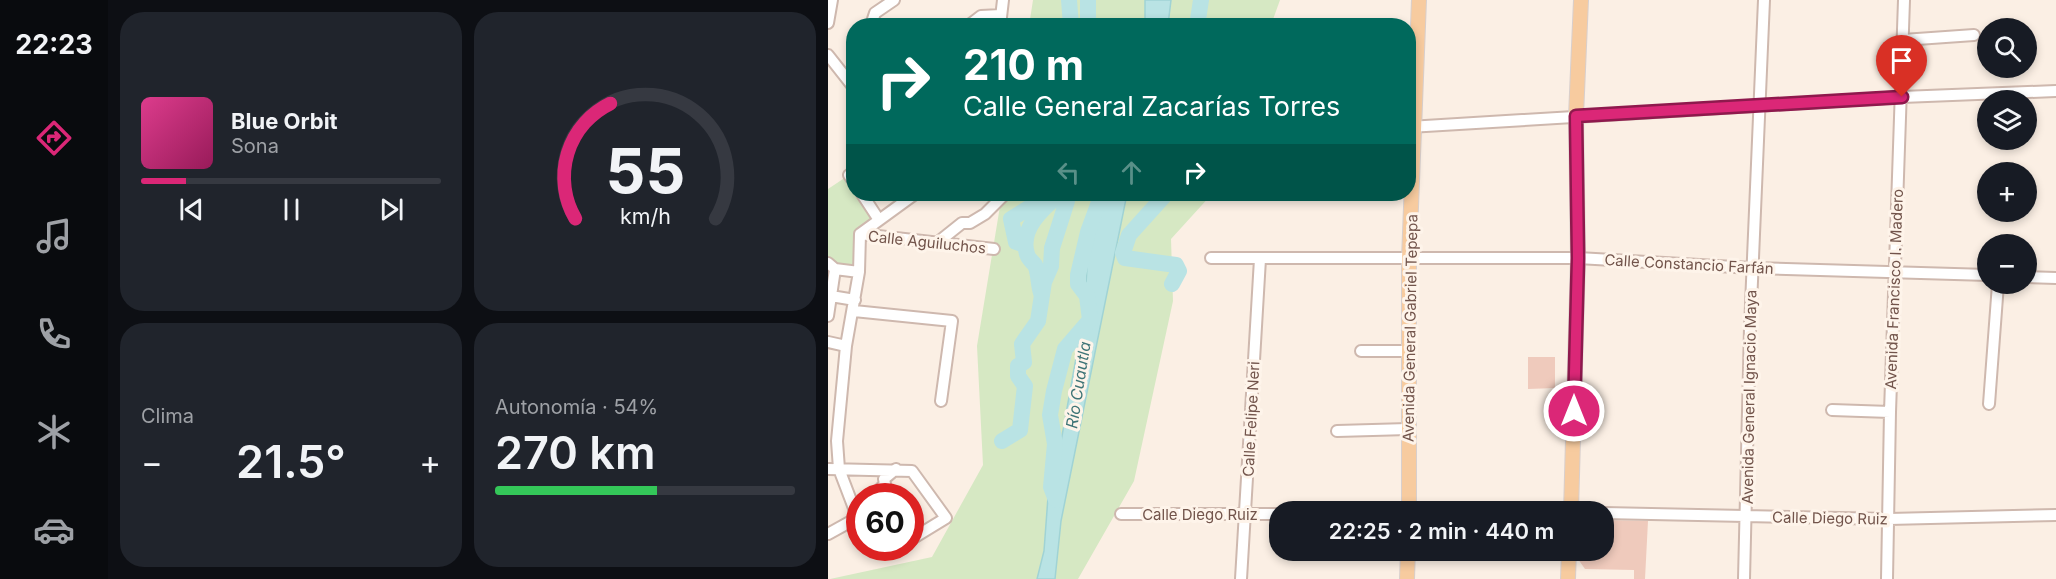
<!DOCTYPE html>
<html lang="es">
<meta charset="utf-8">
<style>
body{margin:0;font-family:Inter,sans-serif;background:#20242c;color:#f1f3f6;height:100vh;display:flex;flex-direction:column;font-size:22px;white-space:nowrap}
*{box-sizing:border-box;margin:0}
p{font-size:20px;color:#9ea1a6}
.icon{flex:none;width:33px;height:33px;fill:none;stroke:currentColor;stroke-width:2;stroke-linecap:round;stroke-linejoin:round}
.map{position:relative;flex:1;overflow:hidden}
.details{display:flex;flex-direction:column;gap:12px;padding:12px;background:#0d0f14;width:720px}
.details>*{flex:none}
.hud{position:absolute;left:18px;top:18px;width:570px;height:183px;border-radius:24px;box-shadow:0 3px 9px #0003;background:#00695c;color:#fff;overflow:hidden}
.tools{position:absolute;left:1149px;top:18px;display:grid;gap:12px}
.tools a{display:grid;place-items:center;width:60px;height:60px;border-radius:50%;background:#171b24;box-shadow:0 3px 9px #0003;font-size:30px}
.speed{position:absolute;left:18px;top:483px;display:flex;gap:12px;font-size:30px;font-weight:700;text-align:center}
.speed>*{display:grid;place-content:center;width:78px;height:78px;border-radius:50%;background:#171b24;box-shadow:0 3px 9px #0003;line-height:1}
.speed .limit{border:9px solid #d22;background:#fff;color:#111}
.pin{position:absolute;display:grid;place-items:center;width:51px;height:51px;color:#fff;margin:-62px -26px;border-radius:50% 50% 50% 0;rotate:-45deg;box-shadow:0 0 6px #0007}
.pin .icon{rotate:45deg}
.me{position:absolute;width:66px;margin:-33px;rotate:0deg;stroke-linejoin:round;filter:drop-shadow(0 0 4px #0008)}
.turn{display:flex;align-items:center;gap:21px;height:126px;padding:0 18px;font-size:27px}
.turn .icon{width:78px;height:78px;stroke-width:2.5}
.turn b{display:block;font-size:42px;line-height:51px}
.lanes{display:flex;align-items:center;height:57px;padding:0 18px;background:#0003;justify-content:center;gap:30px;direction:ltr}
.lanes .off{opacity:.35}
.big{font-size:45px;font-weight:600;line-height:1.1}
.details .card{flex:1;display:flex;flex-direction:column;justify-content:center;gap:9px;min-width:0;padding:0 21px;border-radius:24px;background:#20242c}
.details .dial{align-items:center;gap:0}
.dial svg{height:156px;overflow:visible;fill:none;stroke:#363941;stroke-width:7;stroke-linecap:round;text-anchor:middle}
.dial text{fill:#f1f3f6;stroke:none}
.song{display:flex;align-items:center;gap:18px}
.cover{width:72px;height:72px;border-radius:9px;background:linear-gradient(135deg,hsl(330 70% 55%),hsl(330 70% 35%))}
.played{height:6px;border-radius:3px;background:linear-gradient(90deg,#db2777 15%,#363941 15%)}
.keys{display:flex;justify-content:space-around;direction:ltr}
.heat{display:flex;justify-content:space-between;align-items:center;font-size:33px;direction:ltr}
.charge{height:9px;border-radius:4px;background:linear-gradient(90deg,#34c759 54%,#363941 0)}
.details .tiles{flex:1;display:grid;gap:12px;grid-template-columns:repeat(2,1fr)}
.trip{position:absolute;left:441px;top:501px;width:345px;height:60px;border-radius:24px;background:#171b24;box-shadow:0 3px 9px #0003;font-weight:600;line-height:60px;text-align:center}
main{display:flex;flex:1;min-height:0}
.tab-bar{display:flex;flex-direction:column;width:108px;justify-content:space-around;align-items:center;background:#090b0e;color:#9ea1a6}
.tab-bar .icon{width:42px;height:42px}
.tab-bar .on{color:#db2777}
.tab-bar b{font-size:27px;color:#f1f3f6}
.map>svg:first-child{display:block}
.green{fill:#d6e8c3}
.water{fill:#b9e3e4;stroke:#a0d3d5;stroke-width:1.5}
.lines{fill:none;stroke-linecap:round;stroke-linejoin:round}
.river{stroke:#b9e3e4;stroke-width:16}
.building{fill:#efcabc}
.minor-casing{stroke:#ceb8ae;stroke-width:14}
.major-casing{stroke:#d8cfcd;stroke-width:16}
.minor{stroke:#fff;stroke-width:10}
.major{stroke:#f7cb9f;stroke-width:14}
.route-casing{stroke:#8e194d;stroke-width:15}
.route{stroke:#db2777;stroke-width:10}
.labels{text-anchor:middle;dominant-baseline:central;stroke-width:6;stroke-linejoin:round;paint-order:stroke}
.street-label{font-size:15px;fill:#72544b;stroke:#fef4ea}
.water-label{font-size:16px;font-style:italic;fill:#3f7577;stroke:#fef4ea}
</style>
<main>
<nav class="tab-bar">
<b>22:23</b>
<svg class="icon on" aria-label="directions" viewBox="0 0 24 24"><path d="M12 3l9 9-9 9-9-9zM9 14v-3h6M13 9l2 2-2 2"/></svg>
<svg class="icon" aria-label="music" viewBox="0 0 24 24"><path d="M9 18V5l10-2v13"/><circle cx="6" cy="18" r="3"/><circle cx="16" cy="16" r="3"/></svg>
<svg class="icon" aria-label="phone" viewBox="0 0 24 24"><path d="M5 4h4l2 5-3 2q2 4 5 5l2-3 5 2v4C11 20 4 13 5 4z"/></svg>
<svg class="icon" aria-label="climate" viewBox="0 0 24 24"><path d="M12 3v18M4 7l16 10M4 17L20 7"/></svg>
<svg class="icon" aria-label="car" viewBox="0 0 24 24"><path d="M5 17H2v-5l4-1 3-4h7l3 4 3 1v5h-3M9 17h6M6 11h13"/><circle cx="7" cy="17" r="2"/><circle cx="17" cy="17" r="2"/></svg>
</nav>
<section class="details">
<div class="tiles">
<div class="card">
<div class="song"><i class="cover"></i><div><b>Blue Orbit</b><p>Sona</p></div></div>
<div class="played"></div>
<div class="keys"><svg class="icon" aria-label="previous" viewBox="0 0 24 24"><path d="M18 5L8 12l10 7zM5 5v14"/></svg><svg class="icon" aria-label="pause" viewBox="0 0 24 24"><path d="M8 5v14M16 5v14"/></svg><svg class="icon" aria-label="next" viewBox="0 0 24 24"><path d="M6 5l10 7-10 7zM19 5v14"/></svg></div>
</div>
<div class="card dial"><svg viewBox="0 0 100 80">
<path d="M14 69A42 42 0 1 1 86 69"/>
<path d="M14 69A42 42 0 0 1 32 10" stroke="#db2777"/>
<text x="50" y="56" font-size="32" font-weight="700">55</text>
<text x="50" y="72" font-size="11">km/h</text>
</svg></div>
<div class="card"><p>Clima</p>
<div class="heat"><a>−</a><b class="big">21.5°</b><a>+</a></div>
</div>
<div class="card"><p>Autonomía · 54%</p><b class="big">270 km</b><div class="charge"></div></div>
</div>
</section>
<div class="map">
<svg width="1228" height="579" viewBox="0 0 1228 579">
<rect width="100%" height="100%" fill="#fbefe4"/>
<path class="green" d="M205,0H452L443,25L201,26Z
M21,175L25,182L26,194H34L51,220L32,234L31,272L0,263V189Z
M174,194H384L343,239L345,301L306,481L250,579H2L104,557L155,465L149,346Z"/>
<path class="water" d="M317,0H343L340,25H317Z
M270,194H299L233,521L227,579H209L216,551L220,497L232,447L256,314L262,222Z"/>
<g class="lines">
<path class="river" d="M241,0L243,26
M260,0V26
M369,26L373,0
M338,194L301,235L295,253L297,258L348,265L351,271L344,284
M197,245L188,242L183,219L215,199
M213,293C210,284 211,273 207,265C204,261 200,259 199,254C191,229 215,208 232,194
M174,441L192,430L197,386L190,376V366L196,362L194,344L210,321L216,282L223,266L224,248L239,201L238,194
M228,500L223,487L227,444L222,415L226,391L237,349L262,320L259,296L250,284V275L260,232L274,194"/>
</g>
<path class="building" d="M700,357H727V388L700,389Z
M776,520L820,521L817,579H806V570L757,569L750,559V550H776Z"/>
<g class="lines">
<g class="minor-casing">
<path id="minor" d="M0,23L4,0
M50,26L45,19L47,13L66,0
M140,26L153,16L173,15
M172,26L175,0
M1075,40L1146,35
M0,55L26,88
M581,127L1074,97L1228,91
M26,172L21,175L26,182
M34,194L51,220
M32,234L166,249
M32,234L87,194
M109,243L134,223H142L157,214L176,195
M383,258H750L924,268L1160,275
M0,263L7,269L31,272
M1198,277L1228,278
M3,296L27,300
M26,311L124,321L113,401
M0,316L7,269
M0,342L18,346
M533,351H580
M1161,404L1170,284
M1004,410L1062,412
M509,431L580,429
M0,469L84,471L118,518L82,540
M50,491L57,484L56,479L68,469
M776,513L1061,519L1228,515
M293,514H452
M32,524L11,469L9,441L18,346L31,272L32,234
M0,534L29,518
M413,579L432,259
M916,579L922,328L936,0
M1059,579L1062,412L1076,0"/>
</g>
<g class="major-casing">
<path id="major" d="M581,512V259L591,0
M743,512L750,258L748,116L753,0
M579,579L580,550
M740,579L741,550"/>
</g>
<use href="#minor" class="minor"/>
<use href="#major" class="major"/>
</g>
<g class="lines">
<g class="route-casing">
<path id="route" d="M746,411L750,258L748,116L1074,97"/>
</g>
<use href="#route" class="route"/>
</g>
<g class="labels">
<g class="street-label">
<text transform="translate(99 242) rotate(6)">Calle Aguiluchos</text>
<text transform="translate(861 264) rotate(3)">Calle Constancio Farfán</text>
<text transform="translate(1066 289) rotate(-88)">Avenida Francisco I. Madero</text>
<text transform="translate(582 328) rotate(-89)">Avenida General Gabriel Tepepa</text>
<text transform="translate(921 397) rotate(-89)">Avenida General Ignacio Maya</text>
<text transform="translate(423 419) rotate(-87)">Calle Felipe Neri</text>
<text x="372" y="514">Calle Diego Ruiz</text>
<text transform="translate(1002 518) rotate(1)">Calle Diego Ruiz</text>
</g>
<g class="water-label">
<text transform="translate(250 385) rotate(-81)">Río Cuautla</text>
</g>
</g>
</svg>
<div class="tools">
<a><svg class="icon" aria-label="search" viewBox="0 0 24 24"><circle cx="10" cy="10" r="6"/><path d="M15 15l6 6"/></svg></a>
<a><svg class="icon" aria-label="layers" viewBox="0 0 24 24"><path d="M12 4l9 5-9 5-9-5zM3 14l9 5 9-5"/></svg></a>
<a>+</a>
<a>−</a>
</div>
<div class="speed"><div class="limit">60</div></div>
<div class="pin" style="left:1074px;top:97px;background:#d93025"><svg class="icon" aria-label="arrive" viewBox="0 0 24 24"><path d="M6 21V4h12l-3 4 3 4H6"/></svg></div>
<svg class="me" style="left:746px;top:411px" viewBox="-20 -20 40 40"><circle r="17" fill="#db2777" stroke="#fff" stroke-width="3"/><path d="M0-11L8 9 0 5-8 9z" fill="#fff"/></svg>
<div class="trip">22:25 · 2 min · 440 m</div>
<div class="hud">
<div class="turn"><svg class="icon" aria-label="right" viewBox="0 0 24 24"><path d="M7 20v-9h11M14 6l5 5-5 5"/></svg><div><b>210 m</b>Calle General Zacarías Torres</div></div>
<div class="lanes"><svg class="icon off" aria-label="left" viewBox="0 0 24 24"><path d="M17 20v-9H6M10 6l-5 5 5 5"/></svg><svg class="icon off" aria-label="ahead" viewBox="0 0 24 24"><path d="M12 20V5M6 11l6-6 6 6"/></svg><svg class="icon" aria-label="right" viewBox="0 0 24 24"><path d="M7 20v-9h11M14 6l5 5-5 5"/></svg></div>
</div>
</div>
</main>
